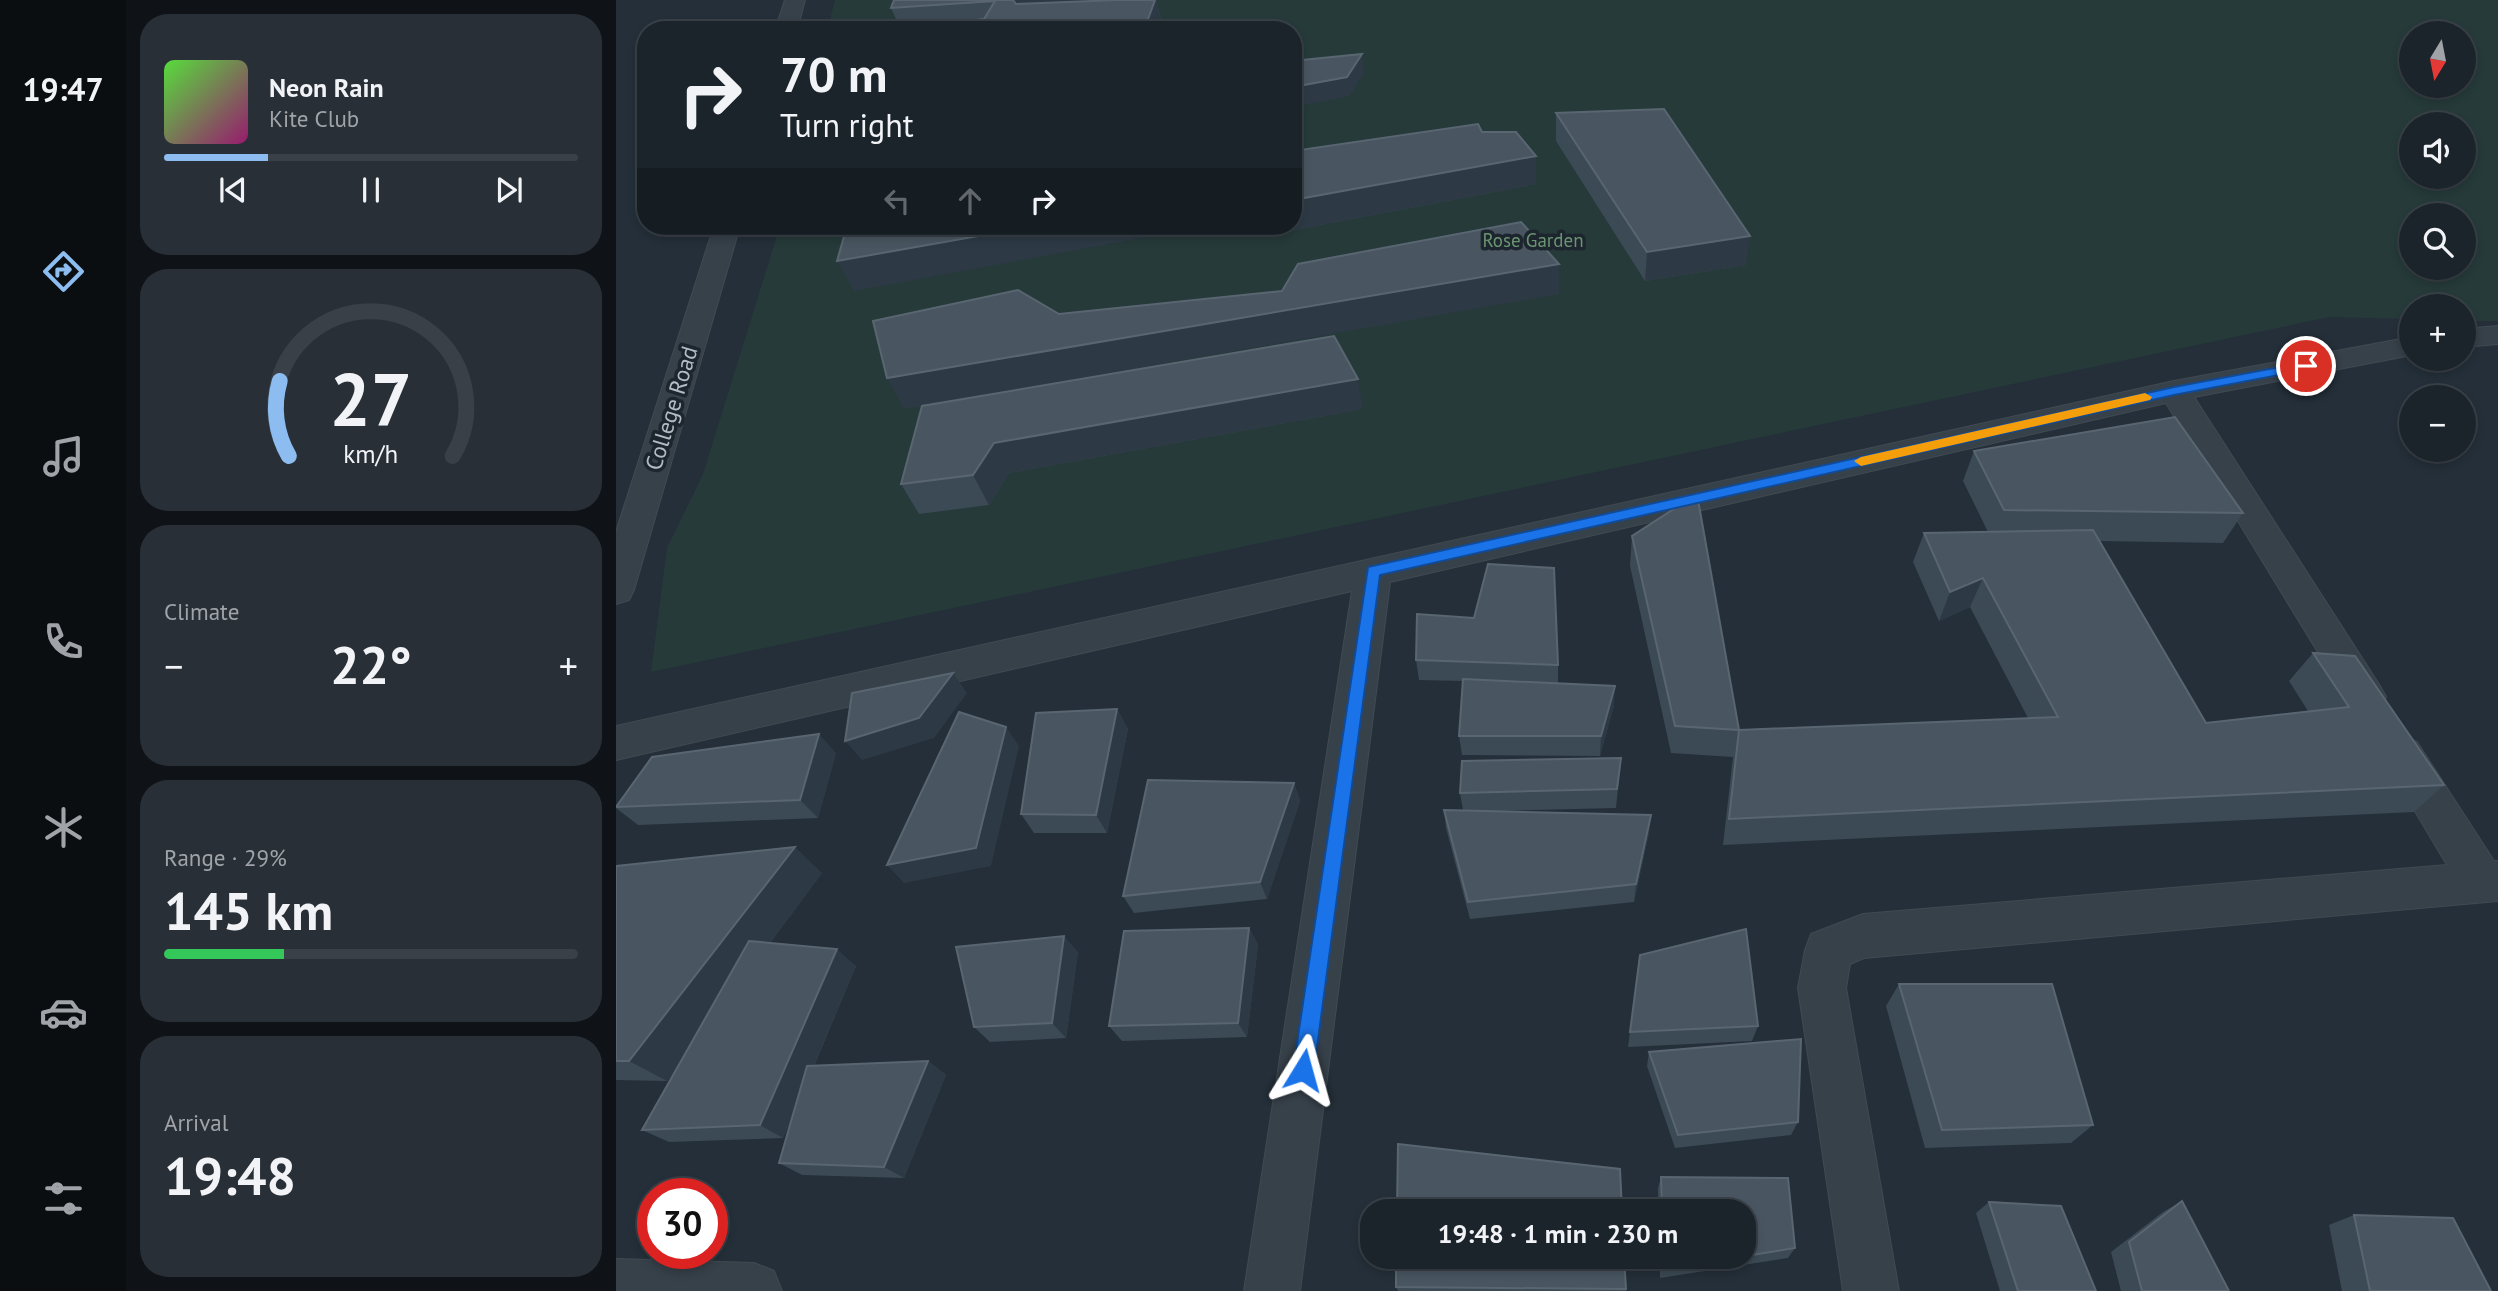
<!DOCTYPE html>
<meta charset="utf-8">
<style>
body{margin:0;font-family:"PT Sans",sans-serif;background:#282f37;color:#f1f3f6;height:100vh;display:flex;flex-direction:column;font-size:26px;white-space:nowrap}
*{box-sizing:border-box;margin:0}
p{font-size:23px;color:#a0a4a9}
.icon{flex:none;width:38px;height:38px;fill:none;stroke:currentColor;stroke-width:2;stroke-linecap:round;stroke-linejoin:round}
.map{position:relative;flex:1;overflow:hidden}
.drawer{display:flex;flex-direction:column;gap:14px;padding:14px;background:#0f1318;width:490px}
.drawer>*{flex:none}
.guide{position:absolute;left:21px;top:21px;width:665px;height:214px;border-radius:28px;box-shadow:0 4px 10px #0003,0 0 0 2px #394047;background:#1b232b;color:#f1f3f6;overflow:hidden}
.needle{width:46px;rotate:190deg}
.controls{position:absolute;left:1783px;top:21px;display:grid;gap:14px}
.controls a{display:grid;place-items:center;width:77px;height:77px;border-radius:50%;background:#1b232b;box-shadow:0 4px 10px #0003,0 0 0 2px #394047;font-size:35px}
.speed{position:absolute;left:21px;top:1178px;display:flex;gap:14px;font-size:35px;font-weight:700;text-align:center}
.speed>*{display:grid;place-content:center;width:91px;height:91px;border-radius:50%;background:#1b232b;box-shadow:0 4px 10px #0003,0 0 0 2px #394047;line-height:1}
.speed .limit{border:10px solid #d22;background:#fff;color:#111}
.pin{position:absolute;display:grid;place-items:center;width:60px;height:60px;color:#fff;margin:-30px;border:4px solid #fff;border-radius:50%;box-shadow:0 2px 7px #0007}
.me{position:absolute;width:77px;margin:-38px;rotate:8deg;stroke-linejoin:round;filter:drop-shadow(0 0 5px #0008)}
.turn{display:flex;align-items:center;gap:24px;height:147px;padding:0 28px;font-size:32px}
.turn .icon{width:91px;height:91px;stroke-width:2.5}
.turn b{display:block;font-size:49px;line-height:60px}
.lanes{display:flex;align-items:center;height:66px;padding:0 28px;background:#0003;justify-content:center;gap:35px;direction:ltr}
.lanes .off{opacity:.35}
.big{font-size:52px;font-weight:700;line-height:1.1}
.drawer .tile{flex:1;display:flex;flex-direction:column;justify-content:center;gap:10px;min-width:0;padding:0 24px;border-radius:28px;background:#282f37}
.drawer .dial{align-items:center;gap:0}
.dial svg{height:182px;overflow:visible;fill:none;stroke:#394047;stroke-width:7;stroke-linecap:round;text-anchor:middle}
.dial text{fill:#f1f3f6;stroke:none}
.song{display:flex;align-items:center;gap:21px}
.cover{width:84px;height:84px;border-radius:10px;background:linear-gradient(135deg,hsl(110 70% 55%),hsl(320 70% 35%))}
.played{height:7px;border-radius:4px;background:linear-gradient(90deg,#8dbdf0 25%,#394047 25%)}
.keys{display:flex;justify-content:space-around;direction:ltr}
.heat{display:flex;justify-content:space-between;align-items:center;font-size:38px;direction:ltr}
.charge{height:10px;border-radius:5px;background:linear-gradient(90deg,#34c759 29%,#394047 0)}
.trip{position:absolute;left:744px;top:1199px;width:396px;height:70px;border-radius:28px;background:#1b232b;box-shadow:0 4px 10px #0003,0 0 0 2px #394047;font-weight:700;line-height:70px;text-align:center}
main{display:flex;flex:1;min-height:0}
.tabs{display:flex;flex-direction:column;width:126px;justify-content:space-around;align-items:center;background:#0b0e11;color:#a0a4a9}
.tabs .icon{width:49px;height:49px}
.tabs .selected{color:#8dbdf0}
.tabs b{font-size:32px;color:#f1f3f6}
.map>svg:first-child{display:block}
.green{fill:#263a3a;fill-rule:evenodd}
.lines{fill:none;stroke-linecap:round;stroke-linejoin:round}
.minor-casing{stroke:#414a52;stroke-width:2}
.tertiary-casing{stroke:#414a52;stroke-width:2}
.minor{fill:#37414a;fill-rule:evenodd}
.tertiary{fill:#37414a;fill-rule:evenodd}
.wall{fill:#3c4a55}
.shaded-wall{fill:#2d3a45}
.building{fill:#495661;stroke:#596671;stroke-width:2}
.route{fill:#1a73e8;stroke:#114b97;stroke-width:2}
.slow{fill:#f59e0b}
.labels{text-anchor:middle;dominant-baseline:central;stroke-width:7;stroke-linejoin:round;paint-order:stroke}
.far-park-label{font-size:19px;fill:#6b9571;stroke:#1d262e}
.street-label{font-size:23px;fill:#b3bcc5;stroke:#1d262e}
</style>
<main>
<nav class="tabs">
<b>19:47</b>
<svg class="icon selected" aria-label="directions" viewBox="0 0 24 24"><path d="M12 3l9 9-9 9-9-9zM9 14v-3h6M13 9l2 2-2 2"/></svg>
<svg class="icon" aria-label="music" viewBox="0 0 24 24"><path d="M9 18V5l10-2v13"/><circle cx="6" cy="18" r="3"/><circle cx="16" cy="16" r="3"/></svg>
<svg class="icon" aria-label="phone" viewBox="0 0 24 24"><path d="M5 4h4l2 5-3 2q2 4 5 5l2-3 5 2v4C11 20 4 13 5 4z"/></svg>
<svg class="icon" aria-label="climate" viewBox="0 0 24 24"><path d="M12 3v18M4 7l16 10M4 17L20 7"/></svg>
<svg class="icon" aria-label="car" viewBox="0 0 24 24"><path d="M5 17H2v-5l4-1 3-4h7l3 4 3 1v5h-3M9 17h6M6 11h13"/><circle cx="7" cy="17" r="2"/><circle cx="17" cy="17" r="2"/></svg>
<svg class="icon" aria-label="filters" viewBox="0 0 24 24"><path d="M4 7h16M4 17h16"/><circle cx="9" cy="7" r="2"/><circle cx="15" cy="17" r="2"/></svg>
</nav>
<section class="drawer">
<div class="tile">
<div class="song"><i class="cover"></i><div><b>Neon Rain</b><p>Kite Club</p></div></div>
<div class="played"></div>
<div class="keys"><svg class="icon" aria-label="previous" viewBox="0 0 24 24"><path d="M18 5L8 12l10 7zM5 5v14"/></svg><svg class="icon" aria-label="pause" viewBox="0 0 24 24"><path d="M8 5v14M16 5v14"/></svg><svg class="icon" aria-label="next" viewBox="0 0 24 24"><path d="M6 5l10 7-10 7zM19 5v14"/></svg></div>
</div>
<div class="tile dial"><svg viewBox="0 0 100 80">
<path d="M14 69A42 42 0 1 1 86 69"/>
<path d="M14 69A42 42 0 0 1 10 36" stroke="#8dbdf0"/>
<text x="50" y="56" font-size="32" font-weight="700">27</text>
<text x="50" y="72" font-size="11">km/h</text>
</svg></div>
<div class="tile"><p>Climate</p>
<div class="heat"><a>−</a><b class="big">22°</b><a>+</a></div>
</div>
<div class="tile"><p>Range · 29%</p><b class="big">145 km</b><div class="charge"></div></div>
<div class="tile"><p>Arrival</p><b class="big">19:48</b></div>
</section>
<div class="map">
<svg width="1882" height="1291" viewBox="0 0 1882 1291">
<rect width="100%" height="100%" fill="#242f39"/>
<path class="green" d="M219,0H1882V321H1848V306H1796L1795,319L1713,317L35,672L51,548L87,474L164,226H677V30H211ZM1796,33H1848V86H1796ZM1796,124H1848V177H1796ZM1796,215H1848V268H1796Z"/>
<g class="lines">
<g class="minor-casing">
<path id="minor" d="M1882,326V344L1848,347V329Z
M1796,337V355L1578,397L1764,686L1770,697L1764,708L1750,713L1736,708L1550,403L774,582L684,1291H628L736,591L0,760V726L1558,381Z
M1786,737L1801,742L1878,861H1882V901L1248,958L1234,964L1230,988L1283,1291H1227L1182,988L1189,950L1195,934L1247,914L1831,865L1765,754L1771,742Z
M0,1259L138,1263L158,1271L166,1291H0Z"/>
</g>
<g class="tertiary-casing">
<path id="tertiary" d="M169,0H189L181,30H159Z
M98,226H124L18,590L13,600L0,604V532Z"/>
</g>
<use href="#minor" class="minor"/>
<use href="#tertiary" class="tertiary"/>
</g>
<path class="wall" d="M278,0H540L547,25L284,28L275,8Z
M940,113L1130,265L1029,281L940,141Z
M866,132L920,156V184L641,237L632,226H677Z
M747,409L393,473L373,505L303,514L285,484Z
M1358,451L1627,513L1607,543L1483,541L1590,723L1692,711L1673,681L1697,653L1828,785L1798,812L1107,845L1117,757L1055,753L1014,566L1016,536L1123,730L1412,718L1354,607L1323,621L1297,562L1308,533L1372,532L1347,481Z
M800,660L942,665V683L998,705L984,756L846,755L843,736L847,681L803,680Z
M501,709L512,729L491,833H418L405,814Z
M220,753L202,818L22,825L0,808V806Z
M1005,758L1000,808L873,811L1033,833L1018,902L854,919L830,828L828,810H847L844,793Z
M678,783L684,801L651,899L518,913L507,896Z
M0,866L206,873L154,943L240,966L198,1066L312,1061L330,1075L288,1178L186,1175L163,1163L177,1115L167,1138L53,1142L26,1130L64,1064L51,1081L0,1080Z
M633,928L642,945L631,1037L506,1041L493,1026Z
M462,952L450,1038L374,1042L358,1027Z
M1024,955L1142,1026L1136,1041L1012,1047Z
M1283,984L1477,1125L1455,1143L1309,1148L1270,1006Z
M1033,1052L1182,1122L1175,1135L1059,1148L1031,1066Z
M1045,1177L1172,1178L1179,1248L1172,1258L1044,1278V1256H1127V1211H1042V1188Z
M1566,1201L1613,1291H1505L1495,1252L1547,1212Z
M1373,1202L1480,1291H1384L1360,1213Z
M1738,1215L1875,1291H1726L1713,1225Z
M780,1287L1010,1289V1291H782Z"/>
<path class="shaded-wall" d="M395,0H503L401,18Z
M539,0H540L547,25L545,30H528Z
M746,54L748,73L734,96L677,107V87Z
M920,156V184L641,237L638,226H677V200Z
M419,226H590L238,291L221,261Z
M1134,236L1130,265L1029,281L1031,252Z
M943,264V294L288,409L271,378Z
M742,379L747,409L393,473L373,505L357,475L378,443Z
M1367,578L1354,607L1323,621L1334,592Z
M337,673L351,693L318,738L246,760L229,741Z
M999,686L998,705L984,756L985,736Z
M501,709L512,729L491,833L480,815Z
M390,727L403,746L375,866L288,883L271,865Z
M203,734L220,753L202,818L184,800Z
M678,783L684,801L651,899L644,882Z
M1035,815L1033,833L1018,902L1020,884Z
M179,847L206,873L51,1081L13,1061Z
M633,928L642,945L631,1037L622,1023Z
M448,936L462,952L450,1038L436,1023Z
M221,949L240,966L167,1138L144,1125Z
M312,1061L330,1075L288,1178L268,1167Z"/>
<path class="building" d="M278,0H397L400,4L501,0H539L528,30H272L368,19L379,1L275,8Z
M746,54L731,77L677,87V61Z
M1048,109L1134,236L1031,252L940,113Z
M862,124L866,132H900L920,156L677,200V151Z
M905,222L943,264L271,378L257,321L402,290L443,314L666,291L682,264Z
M231,226H419L221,261Z
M718,336L742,379L378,443L357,475L285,484L306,406Z
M1559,417L1627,513L1388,510L1358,451Z
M1081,494L1123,730L1442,717L1367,578L1334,592L1308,533L1477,530L1590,723L1733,707L1697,653L1739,656L1828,785L1113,819L1123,730L1059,726L1016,536Z
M872,564L938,568L942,665L800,660L801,614L858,618Z
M337,673L303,718L229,741L236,693Z
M847,679L999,686L985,736H843Z
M501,709L480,815L405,814L420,713Z
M343,712L390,727L360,848L271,865Z
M203,734L184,800L0,807L36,757Z
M1005,758L1001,789L844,793L846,761Z
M532,780L678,783L644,882L507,896Z
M828,810L1035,815L1020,884L852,902Z
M179,847L13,1061H0V866Z
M633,928L622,1023L493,1026L508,931Z
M1130,929L1142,1026L1014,1032L1024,955Z
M448,936L436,1023L358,1027L340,947Z
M133,941L221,949L144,1125L26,1130Z
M1283,984H1436L1477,1125L1326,1130Z
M1185,1039L1182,1122L1062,1135L1033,1052Z
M312,1061L268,1167L163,1163L191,1066Z
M782,1144L1004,1169L1006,1211H781Z
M1045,1177L1172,1178L1179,1248L1048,1269L1047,1256H1127V1211H1046Z
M1566,1201L1613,1291H1526L1513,1242Z
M1373,1202L1445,1206L1480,1291H1402Z
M1738,1215L1837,1218L1875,1291H1754Z
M780,1256H1008L1010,1289L780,1287Z"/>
<path class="route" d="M1690,362L1694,363V369L1558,395L764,575L698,1070L695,1077L687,1080L680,1077L677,1070L752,567L1558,387Z"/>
<path class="slow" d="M1529,393L1536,397L1534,400L1245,466L1238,461L1245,457Z"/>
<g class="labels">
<g class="far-park-label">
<text x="917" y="240">Rose Garden</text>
</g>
<g class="street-label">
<text transform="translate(55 408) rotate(-73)">College Road</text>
</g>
</g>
</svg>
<div class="controls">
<a><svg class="needle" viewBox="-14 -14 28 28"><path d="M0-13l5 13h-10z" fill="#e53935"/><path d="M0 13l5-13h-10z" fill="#a0a4a9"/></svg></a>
<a><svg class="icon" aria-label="sound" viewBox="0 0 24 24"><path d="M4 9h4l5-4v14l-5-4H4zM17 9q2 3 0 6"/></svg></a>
<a><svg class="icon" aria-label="search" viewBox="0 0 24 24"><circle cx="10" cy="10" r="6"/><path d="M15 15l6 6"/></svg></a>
<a>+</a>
<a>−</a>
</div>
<div class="speed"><div class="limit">30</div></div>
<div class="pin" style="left:1690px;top:366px;background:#d93025"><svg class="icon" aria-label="arrive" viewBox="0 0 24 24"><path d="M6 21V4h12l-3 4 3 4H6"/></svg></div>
<svg class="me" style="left:687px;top:1070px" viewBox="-20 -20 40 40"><path d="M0-17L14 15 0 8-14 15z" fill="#1a73e8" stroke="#fff" stroke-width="4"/></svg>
<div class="trip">19:48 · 1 min · 230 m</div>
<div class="guide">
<div class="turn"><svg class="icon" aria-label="right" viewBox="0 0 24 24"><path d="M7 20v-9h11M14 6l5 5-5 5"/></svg><div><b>70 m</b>Turn right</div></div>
<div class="lanes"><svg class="icon off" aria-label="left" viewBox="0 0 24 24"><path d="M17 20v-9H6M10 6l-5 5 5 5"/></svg><svg class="icon off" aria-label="ahead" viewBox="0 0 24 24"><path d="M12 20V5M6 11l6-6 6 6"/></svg><svg class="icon" aria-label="right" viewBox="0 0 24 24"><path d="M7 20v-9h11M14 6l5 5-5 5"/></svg></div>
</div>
</div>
</main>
